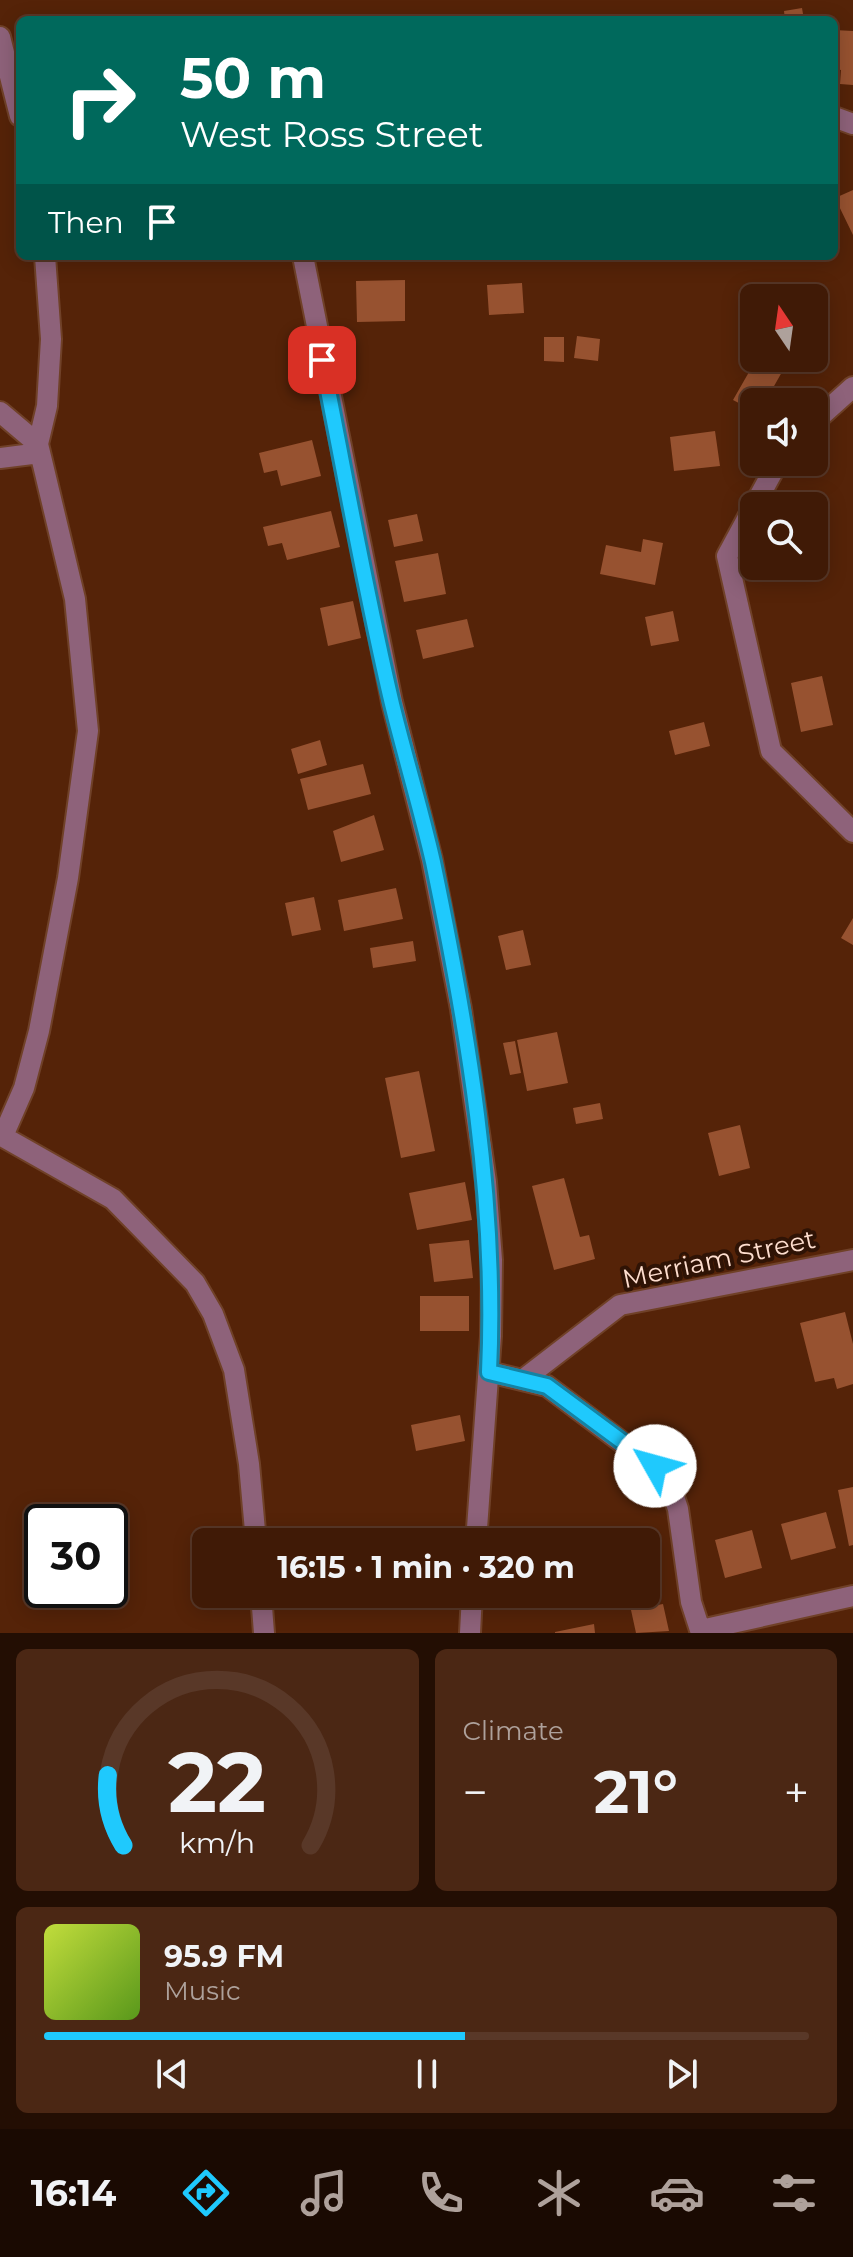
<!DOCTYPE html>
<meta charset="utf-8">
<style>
body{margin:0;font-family:Montserrat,sans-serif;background:#4b2714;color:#f1f3f6;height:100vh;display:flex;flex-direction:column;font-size:30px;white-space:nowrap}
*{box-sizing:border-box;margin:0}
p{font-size:26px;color:#aea19b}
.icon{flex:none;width:44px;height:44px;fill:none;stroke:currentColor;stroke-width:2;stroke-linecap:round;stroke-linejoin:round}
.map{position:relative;height:1633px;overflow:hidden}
.side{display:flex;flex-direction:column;gap:16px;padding:16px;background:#230e03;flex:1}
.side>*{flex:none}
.banner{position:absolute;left:16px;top:16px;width:822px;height:244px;border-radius:12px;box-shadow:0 4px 20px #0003,0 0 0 2px #593828;background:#00695c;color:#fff;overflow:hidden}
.needle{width:52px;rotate:347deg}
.tools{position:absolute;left:740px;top:284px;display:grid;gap:16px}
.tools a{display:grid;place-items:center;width:88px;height:88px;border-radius:12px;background:#401a06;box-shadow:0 4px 20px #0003,0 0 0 2px #593828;font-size:40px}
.speed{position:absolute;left:24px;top:1504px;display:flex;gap:16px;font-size:40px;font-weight:700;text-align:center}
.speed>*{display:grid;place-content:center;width:104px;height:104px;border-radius:50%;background:#401a06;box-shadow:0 4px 20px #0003,0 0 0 2px #593828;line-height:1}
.speed .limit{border:4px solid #111;border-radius:12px;background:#fff;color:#111}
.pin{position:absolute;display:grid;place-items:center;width:68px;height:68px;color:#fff;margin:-34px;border-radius:16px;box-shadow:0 4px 12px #0006}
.me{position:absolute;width:88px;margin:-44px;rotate:308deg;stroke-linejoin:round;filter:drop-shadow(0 0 6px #0008)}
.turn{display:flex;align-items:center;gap:28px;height:168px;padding:0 32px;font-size:36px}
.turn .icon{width:104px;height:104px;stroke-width:2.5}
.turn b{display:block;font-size:56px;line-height:68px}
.then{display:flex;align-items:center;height:76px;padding:0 32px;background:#0003;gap:16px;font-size:30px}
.big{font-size:60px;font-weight:700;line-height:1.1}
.side .widget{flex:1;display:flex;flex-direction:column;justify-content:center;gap:12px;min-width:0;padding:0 28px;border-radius:12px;background:#4b2714}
.side .dial{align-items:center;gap:0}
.dial svg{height:208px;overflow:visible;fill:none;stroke:#593828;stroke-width:7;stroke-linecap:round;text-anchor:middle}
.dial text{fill:#f1f3f6;stroke:none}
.song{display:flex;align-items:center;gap:24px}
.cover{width:96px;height:96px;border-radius:12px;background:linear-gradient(135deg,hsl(70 70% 55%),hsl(90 70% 35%))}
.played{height:8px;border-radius:4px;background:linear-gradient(90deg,#1fc9fd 55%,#593828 55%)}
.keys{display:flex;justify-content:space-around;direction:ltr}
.heat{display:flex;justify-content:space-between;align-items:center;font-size:44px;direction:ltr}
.side .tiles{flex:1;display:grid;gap:16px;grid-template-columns:1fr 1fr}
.widget:last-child{grid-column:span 2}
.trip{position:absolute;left:192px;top:1528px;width:468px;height:80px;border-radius:12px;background:#401a06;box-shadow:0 4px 20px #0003,0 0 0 2px #593828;font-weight:700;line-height:80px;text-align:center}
.tab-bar{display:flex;height:128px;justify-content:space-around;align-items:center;background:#1a0a02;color:#aea19b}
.tab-bar .icon{width:56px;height:56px}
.tab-bar .active{color:#1fc9fd}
.tab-bar b{font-size:36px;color:#f1f3f6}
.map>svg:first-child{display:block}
.building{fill:#975230}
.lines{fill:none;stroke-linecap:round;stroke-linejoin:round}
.minor-casing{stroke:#704128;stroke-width:24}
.minor{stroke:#8e627a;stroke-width:20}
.route-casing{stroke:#1483a4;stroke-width:20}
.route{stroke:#1fc9fd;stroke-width:14}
.labels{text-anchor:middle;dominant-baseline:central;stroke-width:8;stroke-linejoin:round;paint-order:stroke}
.street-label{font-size:26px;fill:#fdddce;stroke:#2f1305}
</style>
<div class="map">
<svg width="853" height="1633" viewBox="0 0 853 1633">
<rect width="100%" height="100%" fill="#552308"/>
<path class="building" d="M802,8L804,20H785L784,11Z
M834,30L853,31V85L840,84L841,70L834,69Z
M853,190V235L835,198Z
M405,280V321L357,322L356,281Z
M522,283L524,313L489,315L487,285Z
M577,336L600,339L598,361L574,358Z
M544,337H564V362L544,361Z
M757,358L782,372L765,402H754V411L733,400Z
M715,431L720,466L674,471L670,437Z
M312,440L321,476L281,486L277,470L264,473L259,453Z
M331,511L340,547L287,560L282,543L268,546L263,527Z
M417,514L423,541L394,547L388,520Z
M814,518L827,521L818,569L814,568Z
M643,539L663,543L655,585L600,574L606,545L641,552Z
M438,553L446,594L404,602L395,561Z
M353,601L361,638L328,646L320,608Z
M673,611L679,641L651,646L645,617Z
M467,619L474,647L423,659L416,630Z
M822,676L833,725L801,732L791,683Z
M704,722L710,746L675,755L669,731Z
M320,740L327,765L298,774L291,749Z
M363,764L371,794L308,810L300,779Z
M374,815L384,850L341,862L333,831Z
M396,888L403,919L344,931L338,900Z
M314,897L321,930L292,936L285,903Z
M853,918V945L841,938Z
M523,930L531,965L506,970L498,936Z
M413,941L416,961L373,968L370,948Z
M557,1032L568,1083L527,1091L517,1040Z
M515,1041L521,1073L510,1075L503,1043Z
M419,1071L435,1151L401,1158L385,1078Z
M600,1103L603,1119L576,1124L573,1108Z
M740,1125L750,1168L719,1176L708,1133Z
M564,1178L580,1237L589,1235L595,1259L554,1270L532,1186Z
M465,1182L472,1220L417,1230L409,1193Z
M469,1240L473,1278L434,1282L429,1244Z
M420,1296H469V1331H420Z
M845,1312L853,1344V1384L837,1389L834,1378L815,1382L800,1323Z
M460,1415L465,1441L416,1451L411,1425Z
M853,1487V1545L849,1546L838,1490Z
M826,1512L836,1548L791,1560L781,1524Z
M443,1526L445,1542H414L412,1530Z
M752,1530L762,1568L725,1578L715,1540Z
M652,1544L659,1577L646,1580V1545Z
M663,1604L669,1631L636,1633L631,1610Z
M594,1624L595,1633H555V1632Z"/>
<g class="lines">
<g class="minor-casing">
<path id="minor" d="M0,37L20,116
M834,117L853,124
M303,256L392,702L432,860L461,1009L486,1182L492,1260L491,1336L476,1542
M0,412L38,444
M814,422L853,387
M0,458L40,453
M754,506L727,556L771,751L853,832
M754,506L778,462
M0,1135L113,1199L195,1283L213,1314L234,1370L249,1464L256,1542
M3,1136L24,1088L39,1031L68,878L88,731L75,599L38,444L47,406L51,339L45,256
M489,1372L547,1386L667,1476L678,1509L691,1602L701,1633
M524,1379L620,1305L853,1260
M261,1594L264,1633
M701,1630L853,1596
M470,1633L472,1594"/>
</g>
<use href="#minor" class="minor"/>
</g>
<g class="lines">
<g class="route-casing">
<path id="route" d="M322,360C345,474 365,590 392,704C405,757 421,809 433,862C468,1030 497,1200 489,1372L547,1386L655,1466"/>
</g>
<use href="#route" class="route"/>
</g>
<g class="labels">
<g class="street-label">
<text transform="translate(719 1259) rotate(-12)">Merriam Street</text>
</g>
</g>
</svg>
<div class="tools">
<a><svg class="needle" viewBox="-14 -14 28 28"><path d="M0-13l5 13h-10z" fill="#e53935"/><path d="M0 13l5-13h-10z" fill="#aea19b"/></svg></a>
<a><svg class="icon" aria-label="sound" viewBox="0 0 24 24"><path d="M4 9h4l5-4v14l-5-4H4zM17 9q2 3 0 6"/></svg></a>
<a><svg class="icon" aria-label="search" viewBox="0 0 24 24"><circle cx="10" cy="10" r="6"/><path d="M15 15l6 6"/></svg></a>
</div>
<div class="speed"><div class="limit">30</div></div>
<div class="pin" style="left:322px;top:360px;background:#d93025"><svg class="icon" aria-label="arrive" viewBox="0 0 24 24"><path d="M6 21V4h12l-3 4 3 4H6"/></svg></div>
<svg class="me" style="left:655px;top:1466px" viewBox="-20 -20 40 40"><circle r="19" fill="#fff"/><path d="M0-13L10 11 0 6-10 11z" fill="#1fc9fd"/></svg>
<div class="trip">16:15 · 1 min · 320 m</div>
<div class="banner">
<div class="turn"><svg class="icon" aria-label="right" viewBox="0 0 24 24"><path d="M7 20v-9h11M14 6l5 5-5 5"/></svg><div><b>50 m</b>West Ross Street</div></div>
<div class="then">Then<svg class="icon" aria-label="arrive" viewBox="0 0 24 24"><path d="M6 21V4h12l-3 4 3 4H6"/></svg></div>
</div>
</div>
<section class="side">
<div class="tiles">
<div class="widget dial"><svg viewBox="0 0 100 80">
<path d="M14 69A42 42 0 1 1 86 69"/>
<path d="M14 69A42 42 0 0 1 8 42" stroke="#1fc9fd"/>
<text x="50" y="56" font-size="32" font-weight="700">22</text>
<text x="50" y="72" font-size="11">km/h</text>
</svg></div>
<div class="widget"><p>Climate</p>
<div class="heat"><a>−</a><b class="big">21°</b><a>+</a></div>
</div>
<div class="widget">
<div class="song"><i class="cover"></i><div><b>95.9 FM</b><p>Music</p></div></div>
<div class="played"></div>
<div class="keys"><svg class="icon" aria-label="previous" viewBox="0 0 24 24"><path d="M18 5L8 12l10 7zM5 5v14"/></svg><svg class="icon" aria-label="pause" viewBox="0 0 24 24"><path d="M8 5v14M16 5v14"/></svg><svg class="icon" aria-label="next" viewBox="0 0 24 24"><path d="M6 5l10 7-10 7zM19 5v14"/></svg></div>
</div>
</div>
</section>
<nav class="tab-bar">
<b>16:14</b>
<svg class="icon active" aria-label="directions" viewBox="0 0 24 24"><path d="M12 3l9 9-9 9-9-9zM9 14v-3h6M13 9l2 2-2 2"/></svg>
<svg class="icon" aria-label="music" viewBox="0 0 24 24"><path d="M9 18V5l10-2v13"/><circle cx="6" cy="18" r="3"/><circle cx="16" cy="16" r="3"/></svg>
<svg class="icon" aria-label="phone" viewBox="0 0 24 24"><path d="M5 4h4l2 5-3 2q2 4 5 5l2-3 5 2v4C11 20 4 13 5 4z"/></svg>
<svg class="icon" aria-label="climate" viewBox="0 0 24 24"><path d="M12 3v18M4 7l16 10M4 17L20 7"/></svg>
<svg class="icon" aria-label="car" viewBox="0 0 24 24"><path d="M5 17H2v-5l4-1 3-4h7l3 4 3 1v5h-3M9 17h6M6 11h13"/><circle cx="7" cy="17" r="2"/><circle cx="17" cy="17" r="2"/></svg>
<svg class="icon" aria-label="filters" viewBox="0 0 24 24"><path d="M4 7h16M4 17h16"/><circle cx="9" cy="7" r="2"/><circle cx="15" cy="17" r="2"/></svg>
</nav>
